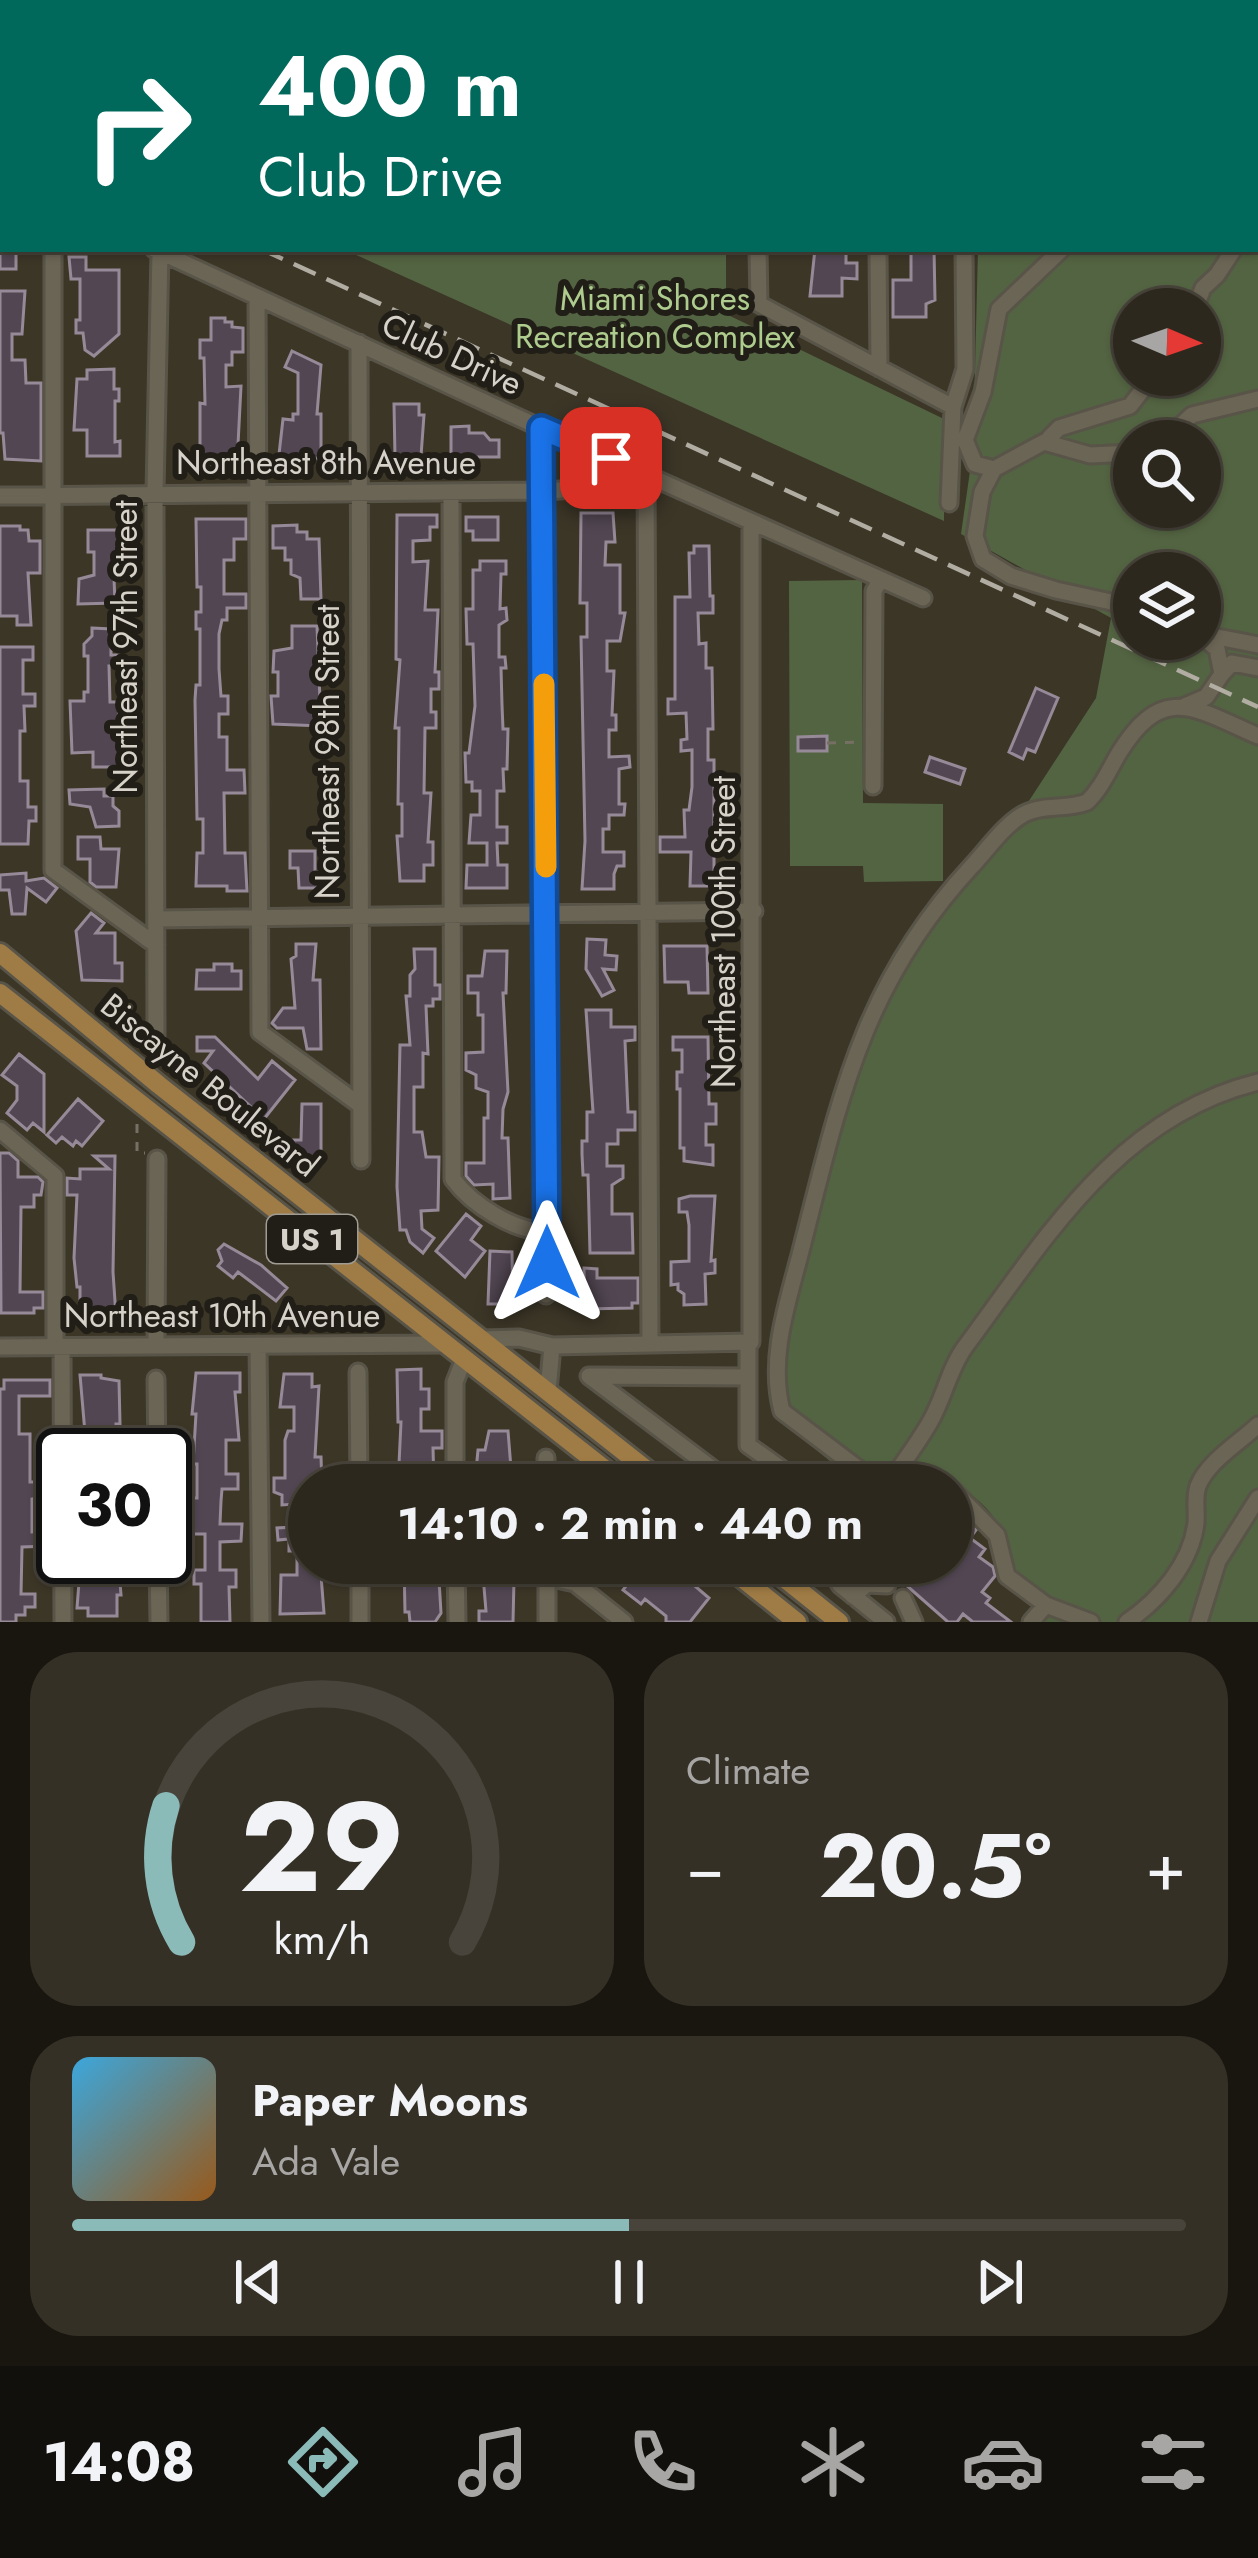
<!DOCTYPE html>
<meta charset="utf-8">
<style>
body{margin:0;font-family:Jost,sans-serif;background:#353026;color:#f1f3f6;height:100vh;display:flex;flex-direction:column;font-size:45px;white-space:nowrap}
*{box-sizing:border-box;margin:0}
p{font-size:39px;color:#a7a6a4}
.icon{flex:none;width:66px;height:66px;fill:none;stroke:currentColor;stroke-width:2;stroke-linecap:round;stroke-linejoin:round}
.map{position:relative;height:1622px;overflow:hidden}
.details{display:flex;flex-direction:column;gap:30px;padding:30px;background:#191610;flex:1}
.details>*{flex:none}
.banner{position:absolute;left:0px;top:0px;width:1260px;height:252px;box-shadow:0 3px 9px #0004,0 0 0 3px #48443b;background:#00695c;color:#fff;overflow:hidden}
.needle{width:78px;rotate:92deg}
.controls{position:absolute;left:1113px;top:288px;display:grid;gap:24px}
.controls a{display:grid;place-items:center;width:108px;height:108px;border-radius:50%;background:#2d281d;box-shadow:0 3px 9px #0004,0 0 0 3px #48443b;font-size:60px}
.speed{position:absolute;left:36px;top:1428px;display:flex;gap:24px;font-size:60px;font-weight:700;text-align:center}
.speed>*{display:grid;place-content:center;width:156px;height:156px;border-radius:50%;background:#2d281d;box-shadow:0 3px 9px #0004,0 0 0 3px #48443b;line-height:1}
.speed .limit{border:6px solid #111;border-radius:18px;background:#fff;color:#111}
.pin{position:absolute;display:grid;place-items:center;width:102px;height:102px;color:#fff;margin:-51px;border-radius:24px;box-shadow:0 6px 18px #0006}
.me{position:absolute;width:132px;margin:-66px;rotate:0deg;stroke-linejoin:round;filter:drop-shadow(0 0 9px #0008)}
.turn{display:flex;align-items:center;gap:42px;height:252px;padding:0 60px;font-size:54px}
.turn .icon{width:156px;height:156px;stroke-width:2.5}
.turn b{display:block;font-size:84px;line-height:102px}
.big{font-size:90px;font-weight:700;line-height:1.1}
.details .tile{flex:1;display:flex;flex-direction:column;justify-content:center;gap:18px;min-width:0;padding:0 42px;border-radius:48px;background:#353026}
.details .dial{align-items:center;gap:0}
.dial svg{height:312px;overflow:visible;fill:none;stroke:#48443b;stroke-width:7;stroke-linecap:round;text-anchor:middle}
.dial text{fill:#f1f3f6;stroke:none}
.song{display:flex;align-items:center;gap:36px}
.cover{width:144px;height:144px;border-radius:18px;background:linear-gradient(135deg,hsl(200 70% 55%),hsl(30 70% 35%))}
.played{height:12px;border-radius:6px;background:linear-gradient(90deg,#8bbbb9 50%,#48443b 50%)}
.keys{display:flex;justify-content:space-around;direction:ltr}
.heat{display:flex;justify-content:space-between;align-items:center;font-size:66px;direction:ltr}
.details .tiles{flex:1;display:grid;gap:30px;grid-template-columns:1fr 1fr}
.tile:last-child{grid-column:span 2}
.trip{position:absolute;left:288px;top:1464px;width:684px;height:120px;border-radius:60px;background:#2d281d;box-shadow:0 3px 9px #0004,0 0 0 3px #48443b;font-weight:700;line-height:120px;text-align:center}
.menu{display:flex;height:192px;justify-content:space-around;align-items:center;background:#12100c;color:#a7a6a4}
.menu .icon{width:84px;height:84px}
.menu .on{color:#8bbbb9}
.menu b{font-size:54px;color:#f1f3f6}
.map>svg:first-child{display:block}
.green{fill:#536442;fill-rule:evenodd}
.building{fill:#514652;stroke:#978a98;stroke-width:3}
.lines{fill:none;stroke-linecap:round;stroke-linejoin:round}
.minor-casing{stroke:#595448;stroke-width:21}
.major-casing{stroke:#595448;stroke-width:24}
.path{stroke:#757063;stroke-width:3;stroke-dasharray:9 9;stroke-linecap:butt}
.minor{stroke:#6b6555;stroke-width:15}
.major{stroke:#9f7b45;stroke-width:18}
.rail{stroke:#b1ada2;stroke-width:4.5;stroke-dasharray:24 12;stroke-linecap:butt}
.route-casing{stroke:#114b97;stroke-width:30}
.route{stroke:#1a73e8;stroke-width:21}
.slow{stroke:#f59e0b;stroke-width:21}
.labels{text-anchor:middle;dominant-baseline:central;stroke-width:12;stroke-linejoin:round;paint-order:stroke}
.shield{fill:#211e17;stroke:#a09c94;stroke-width:3}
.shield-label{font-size:30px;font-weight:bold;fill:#d6d2c9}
.park-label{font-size:33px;fill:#aecc8e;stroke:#211e17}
.street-label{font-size:33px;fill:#d6d2c9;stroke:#211e17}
</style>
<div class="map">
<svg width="1258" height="1622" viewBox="0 0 1258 1622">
<rect width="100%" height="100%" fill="#3c3627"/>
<path class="green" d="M986,0H1258V1622H1039L1037,1594C1000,1566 1019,1562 1001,1529C982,1492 936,1472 901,1454L879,1485H859L779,1419L774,1373L869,1010L1010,830L1096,698L1111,618L961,534L973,450L978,249H1257V3ZM1134,309H1200V375H1134ZM1134,441H1200V507H1134ZM1134,573H1200V639H1134Z
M343,249H726V314L944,419V521Z
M862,580L863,803L943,804V881L864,882L863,866H790L789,581Z"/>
<path class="building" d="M0,249H16V269H0Z
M815,249H846V263H857V279L842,278V296H810Z
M911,249H934L935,300L926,304V317H893V280H911Z
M69,257H86V270H119V334L94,356L85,350L83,333H76V320H80V279H71Z
M0,291H25L22,334H12V360H25L26,383H41V461L5,459L3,433H0Z
M211,318H225V322H232V327L243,328V352H232V365H226V387L241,386L237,464H200V403L205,404L204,358H200V340H211Z
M292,351L321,365L317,414H321V458H304V465L278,463L283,419L293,420V414H298V373L285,367Z
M114,369V389H119V401H115V442L120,441V456H87V430H74L77,379H87V370Z
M394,404H419V415H424L421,456L395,457Z
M469,426V433H484L490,440H499V457H451V427Z
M581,513H613L615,542H606L605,565H620V613H625L620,641H607V671H614L612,715H616V730H609V757L629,756L630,767L619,769V804H625L624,815H609V829H603V852H624V866H617L614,874V889H582L585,841L581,637H587V603H580Z
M397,515H437V527H430V540L413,541V562L428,561L425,610H438L435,672H439V689H431V712H436V728H425L424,793H431L428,842H433V865H424V881H400L397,836H402V804H398L399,728H395L400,660L396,659Z
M466,517H498V540H473V531H466Z
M196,519H246V539H234V560H224V594H246V608H227V620H222L219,634V669L221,696H228V714H219V737H227V770H244L245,793H224L225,853H245L247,891H227V886H196L197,853H203V819H197L195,700L196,685H200V629H196V612H201V587H197Z
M297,525V532H307V539H319L321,599H301L300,578L291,574V560H285V548H273V526Z
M0,526H20V530H28L29,541H40V573H28L31,625H17V616H0Z
M88,530H118V554H113L115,603L78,604L79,579L94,575V552H88Z
M694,546H709L710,596H713V613H698L699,644L706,643V668H712L713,729H708V760H714V886H690L691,852H660V837H685L684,810H689L692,787V750L681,751V740L687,739L686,713L668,714V699H675V597H690L689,553H694Z
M480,561H506V574H501L500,609L506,608L507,620L499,625V657H505L506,668H501L502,705L503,729H508L507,769H503L504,791H497V827H507V843H497L498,865H507V888H466L467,865H487V843H469L471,815H480V791H472V782H466L465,753H469L475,706L473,644H467L466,609H473V570H480Z
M292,626H317L321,726L273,724L271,696H278V672H273L274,651L292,648Z
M92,628L111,629V655H119V666H109L110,702H119V767H93V752L72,753L70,701H84V692H88V656H84V644L92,636Z
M0,647H33V660H23V694H35V706H24L25,731H20V781H28V807H36V821H29L28,844H0Z
M1036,688L1058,698L1035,752L1027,749L1023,759L1009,752Z
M827,736V751H798V737Z
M930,757L965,769L960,784L925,772Z
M104,789V796H113V806L119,811V826L96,827L90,807L70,804L69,790Z
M78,837H100L101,849H119L116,887H96L90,882V859H78Z
M290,851H315V872H320L321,888H299L298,868H290Z
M26,873V881L44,878L57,888L46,902L27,888L25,914H12L9,890H0V875Z
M91,913L104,923L96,933H115V963H122V981L82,980L76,931Z
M587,939L606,940L605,955L617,956L616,970L603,969L614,990L602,996L586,969Z
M296,944H316L313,980H320L321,1049H307L303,1028H277L272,1023L283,1008H295L291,959L296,956Z
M664,946H707L708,993H689L688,982H665Z
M414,949H435V985H440V999H433V1006H426L428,1054L423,1053V1087H414V1132H422L426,1157H439L438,1210L421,1211L422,1229L434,1238L423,1253L410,1242L406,1230H400L397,1187L400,1045H410L406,996H410V975L415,969Z
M485,951H507L506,993H503L508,1092L503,1109L502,1138H508L510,1198L493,1199V1184L474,1185L466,1176V1163H484V1118H488V1092L476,1088V1075L466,1070V1053L483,1052V1015H478V993H468V976H482Z
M214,964H232V971H241V989H196L197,970H214Z
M586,1010H611V1027H635V1040L625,1041L628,1112H635V1130H618V1144H607V1166H623V1178L612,1185V1214H632L633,1253H590L588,1175H583L582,1154V1141H587V1112H593Z
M197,1037H215L258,1079L272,1061L295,1080L264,1119L204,1063L213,1051H197Z
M673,1037H708L709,1104H716V1124H706V1145H713V1165L684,1161V1148H680V1089H677V1072H682V1050H673Z
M19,1054L44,1074V1132L33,1123L27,1130L7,1113L17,1100V1086L2,1075Z
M78,1099L103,1121L82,1146L76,1141L73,1146L62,1137L56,1143L47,1135Z
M302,1104H321V1164H300L292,1157L291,1140H301Z
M0,1153H9L18,1161V1177H38L43,1182L41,1195H34V1207H21L20,1292H43V1308H34V1313H1Z
M94,1156H115L113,1272L116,1316L80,1317V1287H77L74,1258L77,1195H67V1178L80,1179V1169H109Z
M690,1196H715L711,1261L715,1260V1273L705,1274L706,1304L684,1305V1294L678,1290V1284L671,1285V1262L689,1261V1225L687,1212H679V1199Z
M466,1214L481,1226L471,1240L485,1251L465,1277L436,1251Z
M224,1244L261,1265L287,1288L276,1301L238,1272L233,1278L218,1266L222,1261L218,1250Z
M490,1251L512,1252L513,1304H488Z
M584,1268L597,1269V1278H638V1303H632V1308L585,1309Z
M421,1369V1389H429V1409H421V1431H442V1448H433L434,1485H398L401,1422H398L397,1370Z
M196,1373H240V1392H235L239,1440H226V1474H238V1489H222L221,1501L220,1524H242L241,1541L220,1542V1570H236V1587H229L230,1622H201V1584H194V1570H205V1534H193L191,1512V1498H197V1464H193L196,1414H192Z
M284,1374H312V1387L319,1386L315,1457H321L322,1485H309V1563H320L324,1613L280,1614L281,1575H297V1551H289V1539L278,1540L277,1528L295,1527V1504L282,1505V1495L274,1492V1478H285V1440L288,1431H294V1407H280Z
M80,1375H101V1378L119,1381L120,1424H116V1444L124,1455H77V1434L85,1433Z
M4,1380H50V1396H19V1434H30V1482H39V1498L32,1499V1532L51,1531V1546L22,1547L21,1594H35V1607H25V1615H16V1622H0V1389H4Z
M489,1431H508L512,1481H475L478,1450H485Z
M951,1509L976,1530L970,1538L985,1549L979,1557L993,1567L995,1576L982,1592L990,1598L986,1603L1011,1622H973L963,1614L957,1622H948L881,1563H951Z
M81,1557H118L121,1595H117V1616H88V1608H77Z
M404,1563H438L441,1613L435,1622H410L409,1612H405Z
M482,1563H505V1580H514L513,1622H479V1611H486Z
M612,1563H668L709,1598L690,1622H666V1616L645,1599L641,1604L623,1590L632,1578Z"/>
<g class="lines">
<g class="minor-casing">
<path id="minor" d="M77,0L83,3
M522,0L523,3
M633,0L634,3
M752,0V3
M874,0V3
M962,0V3
M176,3V0
M289,3V0
M399,3V0
M1133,3V0
M0,180L3,182
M1257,207L1258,205
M53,249V870L156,945
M154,249L541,428L923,598
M758,249L759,304L953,407
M878,249L879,368
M257,297L260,1032L360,1105
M1195,309L1203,288L1217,275L1234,249
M359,343L361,1160
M541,428L546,1295
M1164,441L1192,415L1258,399
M1053,443L1050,437L1059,428L1130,406L1154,375
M1134,453L1090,455L1044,442L994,469L982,492L975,536L983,559L1011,576L1056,590L1134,607
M994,469L975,464L965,440L983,392L999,309L1062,249
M646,473L650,1344
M451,492L453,1179C473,1206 514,1231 547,1232
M0,496L542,491L633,486L646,473
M949,503L953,407L965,369L964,249
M1208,640L1207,635L1258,645
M1222,674L1232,663L1258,668
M1185,706L1206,697L1222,674L1217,649L1200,635
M873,786L874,591L880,580
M156,919L754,911
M156,1042L155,492L160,251
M0,1130L55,1176V1346
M481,1339L519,1338L552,1346L751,1342V522
M258,1345L261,1622
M62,1346L63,1622
M156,1346L157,1159
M0,1347L445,1344
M358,1372L359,1485
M748,1377V1342
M156,1379L157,1455
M548,1391L552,1346
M546,1458V1485
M889,1483C903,1463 918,1443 930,1422C944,1398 949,1369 965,1347C1046,1238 1117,1117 1258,1082
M455,1485V1382L464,1359
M734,1485L589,1376L748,1377V1445L804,1485
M880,1485L782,1411C767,1354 791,1294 804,1239C841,1093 865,981 972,866C987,850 1004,825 1024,814C1043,804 1067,810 1087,802C1101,789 1109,770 1119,753C1163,682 1194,708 1258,736
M887,1485L907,1479L948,1485
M951,1488L997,1535L1007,1576L1046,1605L1091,1622
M158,1557L159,1622
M360,1563V1622
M456,1563L457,1622
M547,1563V1622
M827,1563L840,1585L886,1622
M547,1577L575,1583L624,1622
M853,1596L867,1584L887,1585
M903,1598L914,1622
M1031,1622L1046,1605
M1127,1622C1159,1600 1191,1564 1196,1523C1197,1511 1194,1498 1198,1486C1208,1461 1239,1443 1258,1425
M1199,1622L1218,1561L1258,1498"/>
</g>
<g class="major-casing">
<path id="major" d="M0,953L159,1085L666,1485
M0,993L625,1485
M723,1563L797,1622
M765,1563L839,1622"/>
</g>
<path class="path" d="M423,0V3
M500,0V3
M827,743L861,742
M137,1124V1153H145"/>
<use href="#minor" class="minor"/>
<use href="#major" class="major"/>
<path class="rail" d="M0,129L3,130
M261,249L1258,707"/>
</g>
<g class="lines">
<g class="route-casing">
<path id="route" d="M547,1263L541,428L611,458"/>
</g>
<use href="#route" class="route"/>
<path class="slow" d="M544,684L546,867"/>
</g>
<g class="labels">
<rect class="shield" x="267" y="1215" width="90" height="48" rx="9"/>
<g class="shield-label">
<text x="312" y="1239">US 1</text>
</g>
<g class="park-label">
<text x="655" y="298">Miami Shores<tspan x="655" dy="38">Recreation Complex</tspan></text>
</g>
<g class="street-label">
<text transform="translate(452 354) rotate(25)">Club Drive</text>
<text x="326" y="462">Northeast 8th Avenue</text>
<text transform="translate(125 647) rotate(-90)">Northeast 97th Street</text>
<text transform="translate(327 752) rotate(-90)">Northeast 98th Street</text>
<text transform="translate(723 932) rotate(-90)">Northeast 100th Street</text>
<text transform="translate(210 1085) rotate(39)">Biscayne Boulevard</text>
<text x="222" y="1315">Northeast 10th Avenue</text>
</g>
</g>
</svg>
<div class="controls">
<a><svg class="needle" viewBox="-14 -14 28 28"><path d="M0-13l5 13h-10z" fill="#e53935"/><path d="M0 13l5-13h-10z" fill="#a7a6a4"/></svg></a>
<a><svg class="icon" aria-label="search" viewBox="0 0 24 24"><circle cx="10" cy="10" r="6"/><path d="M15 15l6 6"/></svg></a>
<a><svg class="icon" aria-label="layers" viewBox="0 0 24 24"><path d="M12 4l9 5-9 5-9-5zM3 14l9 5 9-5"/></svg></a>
</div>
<div class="speed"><div class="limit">30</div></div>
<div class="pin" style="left:611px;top:458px;background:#d93025"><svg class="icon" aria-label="arrive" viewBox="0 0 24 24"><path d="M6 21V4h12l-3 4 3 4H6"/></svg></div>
<svg class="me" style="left:547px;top:1263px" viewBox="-20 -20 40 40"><path d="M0-17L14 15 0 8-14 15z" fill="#1a73e8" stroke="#fff" stroke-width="4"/></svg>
<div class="trip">14:10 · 2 min · 440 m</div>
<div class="banner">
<div class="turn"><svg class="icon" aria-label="right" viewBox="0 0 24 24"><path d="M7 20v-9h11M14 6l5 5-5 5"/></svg><div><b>400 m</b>Club Drive</div></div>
</div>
</div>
<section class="details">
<div class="tiles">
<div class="tile dial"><svg viewBox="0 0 100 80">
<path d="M14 69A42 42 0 1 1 86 69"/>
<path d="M14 69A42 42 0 0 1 10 34" stroke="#8bbbb9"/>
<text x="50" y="56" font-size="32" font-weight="700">29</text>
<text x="50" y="72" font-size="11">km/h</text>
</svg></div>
<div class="tile"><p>Climate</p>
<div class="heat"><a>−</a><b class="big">20.5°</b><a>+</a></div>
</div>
<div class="tile">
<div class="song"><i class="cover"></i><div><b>Paper Moons</b><p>Ada Vale</p></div></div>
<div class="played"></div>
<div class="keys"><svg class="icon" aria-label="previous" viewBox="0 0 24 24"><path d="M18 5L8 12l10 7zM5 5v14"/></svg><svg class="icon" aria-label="pause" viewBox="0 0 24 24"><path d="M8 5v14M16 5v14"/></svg><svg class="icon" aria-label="next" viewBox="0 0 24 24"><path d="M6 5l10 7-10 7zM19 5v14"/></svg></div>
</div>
</div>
</section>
<nav class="menu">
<b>14:08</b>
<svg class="icon on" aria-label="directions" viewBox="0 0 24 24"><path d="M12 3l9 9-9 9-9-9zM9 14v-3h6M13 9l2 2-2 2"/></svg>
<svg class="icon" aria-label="music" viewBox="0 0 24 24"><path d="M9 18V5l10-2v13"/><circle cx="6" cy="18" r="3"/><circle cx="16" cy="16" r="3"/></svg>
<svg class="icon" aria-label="phone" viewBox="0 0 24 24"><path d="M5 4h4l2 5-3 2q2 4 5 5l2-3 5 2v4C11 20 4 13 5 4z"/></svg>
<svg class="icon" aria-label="climate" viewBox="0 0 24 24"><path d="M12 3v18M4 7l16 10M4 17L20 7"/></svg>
<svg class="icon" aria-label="car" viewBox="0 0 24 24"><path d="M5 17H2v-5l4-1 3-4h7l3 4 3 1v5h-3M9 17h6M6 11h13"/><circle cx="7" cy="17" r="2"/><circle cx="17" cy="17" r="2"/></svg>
<svg class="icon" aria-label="filters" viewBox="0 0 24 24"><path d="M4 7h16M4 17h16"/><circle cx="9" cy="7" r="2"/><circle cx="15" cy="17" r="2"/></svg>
</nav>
